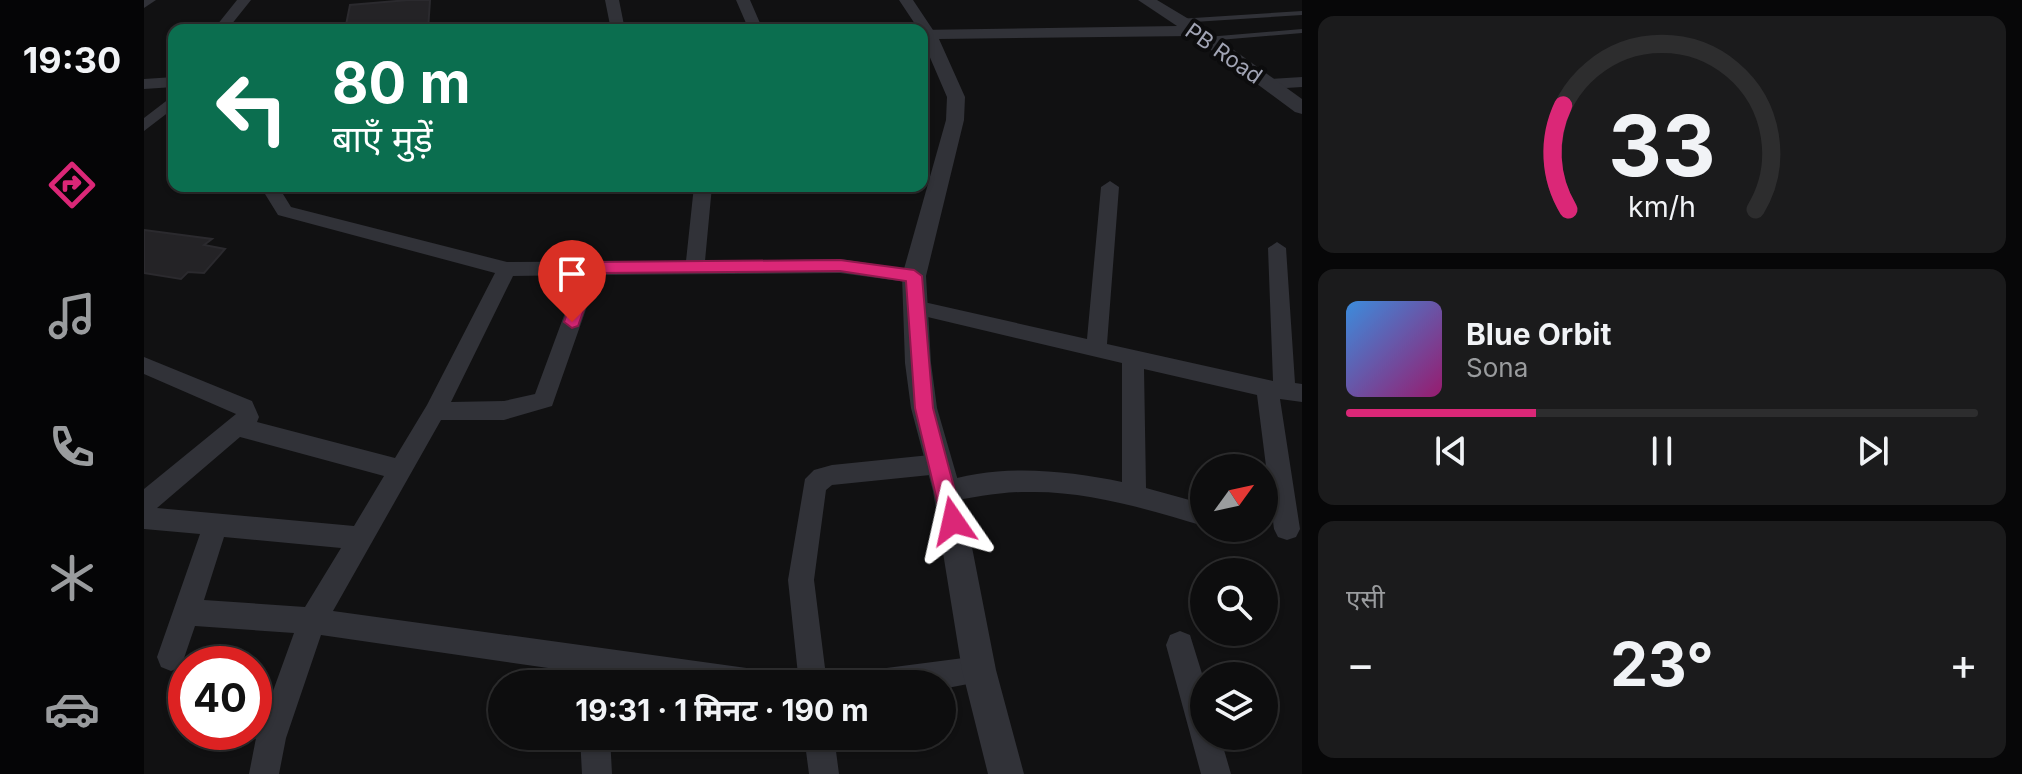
<!DOCTYPE html>
<html lang="hi">
<meta charset="utf-8">
<style>
body{margin:0;font-family:Inter,"Noto Sans Devanagari",sans-serif;background:#1b1b1c;color:#f1f3f6;height:100vh;display:flex;flex-direction:column;font-size:30px;white-space:nowrap}
*{box-sizing:border-box;margin:0}
p{font-size:26px;color:#9a9c9e}
.icon{flex:none;width:44px;height:44px;fill:none;stroke:currentColor;stroke-width:2;stroke-linecap:round;stroke-linejoin:round}
.map{position:relative;flex:1;overflow:hidden}
.panel{display:flex;flex-direction:column;gap:16px;padding:16px;background:#070708;width:720px}
.panel>*{flex:none}
.guide{position:absolute;left:24px;top:24px;width:760px;height:168px;border-radius:16px;box-shadow:0 2px 6px #0004,0 0 0 2px #2d2d2e;background:#0b6e4f;color:#fff;overflow:hidden}
.needle{width:52px;rotate:57deg}
.buttons{position:absolute;left:1046px;top:454px;display:grid;gap:16px}
.buttons a{display:grid;place-items:center;width:88px;height:88px;border-radius:50%;background:#0d0d0e;box-shadow:0 2px 6px #0004,0 0 0 2px #2d2d2e;font-size:40px}
.speed{position:absolute;left:24px;top:646px;display:flex;gap:16px;font-size:40px;font-weight:700;text-align:center}
.speed>*{display:grid;place-content:center;width:104px;height:104px;border-radius:50%;background:#0d0d0e;box-shadow:0 2px 6px #0004,0 0 0 2px #2d2d2e;line-height:1}
.speed .limit{border:12px solid #d22;background:#fff;color:#111}
.pin{position:absolute;display:grid;place-items:center;width:68px;height:68px;color:#fff;margin:-82px -34px;border-radius:50% 50% 50% 0;rotate:-45deg;box-shadow:0 0 8px #0007}
.pin .icon{rotate:45deg}
.me{position:absolute;width:88px;margin:-44px;rotate:349deg;stroke-linejoin:round;filter:drop-shadow(0 0 6px #0008)}
.turn{display:flex;align-items:center;gap:28px;height:168px;padding:0 32px;font-size:36px}
.turn .icon{width:104px;height:104px;stroke-width:2.5}
.turn b{display:block;font-size:56px;line-height:68px}
.big{font-size:60px;font-weight:700;line-height:1.1}
.panel .card{flex:1;display:flex;flex-direction:column;justify-content:center;gap:12px;min-width:0;padding:0 28px;border-radius:16px;background:#1b1b1c}
.panel .dial{align-items:center;gap:0}
.dial svg{height:208px;overflow:visible;fill:none;stroke:#2d2d2e;stroke-width:7;stroke-linecap:round;text-anchor:middle}
.dial text{fill:#f1f3f6;stroke:none}
.song{display:flex;align-items:center;gap:24px}
.cover{width:96px;height:96px;border-radius:12px;background:linear-gradient(135deg,hsl(210 70% 55%),hsl(320 70% 35%))}
.played{height:8px;border-radius:4px;background:linear-gradient(90deg,#db2777 30%,#2d2d2e 30%)}
.keys{display:flex;justify-content:space-around;direction:ltr}
.heat{display:flex;justify-content:space-between;align-items:center;font-size:44px;direction:ltr}
.trip{position:absolute;left:344px;top:670px;width:468px;height:80px;border-radius:40px;background:#0d0d0e;box-shadow:0 2px 6px #0004,0 0 0 2px #2d2d2e;font-weight:700;line-height:80px;text-align:center}
main{display:flex;flex:1;min-height:0}
.dock{display:flex;flex-direction:column;width:144px;justify-content:space-around;align-items:center;background:#050506;color:#9a9c9e}
.dock .icon{width:56px;height:56px}
.dock .current{color:#db2777}
.dock b{font-size:36px;color:#f1f3f6}
.map>svg:first-child{display:block}
.building{fill:#242326;stroke:#2b2a2e;stroke-width:2}
.lines{fill:none;stroke-linecap:round;stroke-linejoin:round}
.service{fill:#313238;fill-rule:evenodd}
.minor{fill:#313238;fill-rule:evenodd}
.tertiary{fill:#313238;fill-rule:evenodd}
.route{fill:#db2777;stroke:#8e194d;stroke-width:2}
.labels{text-anchor:middle;dominant-baseline:central;stroke-width:8;stroke-linejoin:round;paint-order:stroke}
.far-street-label{font-size:22px;fill:#a1a4b4;stroke:#0c0c0d}
</style>
<main>
<nav class="dock">
<b>19:30</b>
<svg class="icon current" aria-label="directions" viewBox="0 0 24 24"><path d="M12 3l9 9-9 9-9-9zM9 14v-3h6M13 9l2 2-2 2"/></svg>
<svg class="icon" aria-label="music" viewBox="0 0 24 24"><path d="M9 18V5l10-2v13"/><circle cx="6" cy="18" r="3"/><circle cx="16" cy="16" r="3"/></svg>
<svg class="icon" aria-label="phone" viewBox="0 0 24 24"><path d="M5 4h4l2 5-3 2q2 4 5 5l2-3 5 2v4C11 20 4 13 5 4z"/></svg>
<svg class="icon" aria-label="climate" viewBox="0 0 24 24"><path d="M12 3v18M4 7l16 10M4 17L20 7"/></svg>
<svg class="icon" aria-label="car" viewBox="0 0 24 24"><path d="M5 17H2v-5l4-1 3-4h7l3 4 3 1v5h-3M9 17h6M6 11h13"/><circle cx="7" cy="17" r="2"/><circle cx="17" cy="17" r="2"/></svg>
</nav>
<div class="map">
<svg width="1158" height="774" viewBox="0 0 1158 774">
<rect width="100%" height="100%" fill="#111112"/>
<path class="building" d="M264,0H286L284,30H201L206,5Z
M0,230L68,239L60,245L81,249L60,273L44,272L37,279L0,273Z"/>
<g class="lines">
<path class="service" d="M1158,11V15L1034,23L1031,21L1034,19Z
M1158,29V33L1063,41L1059,39L1063,37Z"/>
<path class="minor" d="M0,0H12L0,8Z
M93,0H107L83,30H69Z
M461,0H475L481,30H467Z
M592,0H606L619,30H605Z
M755,0H769L791,33L789,36H779L778,30H775Z
M1158,77V87L1125,89L1117,84L1125,79Z
M30,95V108L0,131V118Z
M966,181L975,187L963,344L1129,381L1124,248L1133,242L1142,248L1151,383L1158,384V402L1136,399L1156,529L1152,537L1143,540L1134,537L1130,529L1113,395L1000,369L1002,488L1060,504V526C1005,510 948,492 890,492C860,491 832,497 803,502L794,498L791,491L794,484C851,463 920,470 978,482V363L771,314L764,312L761,307L764,302L771,300L943,339L957,187Z
M121,186H139V194L147,207L363,262L542,261L550,186H568L561,261L696,259L777,271L780,276L777,281L770,283L696,273L454,275L408,406L360,420H297L189,611L617,670L627,674L631,684H517L461,676V684H433L432,672L177,635L142,738L135,774H105L112,738L150,633L51,626L37,667L27,671L17,667L13,657L56,534L0,529V489L92,414L0,374V357L108,401L115,417L113,422L251,458L283,405L351,273L134,215L121,194ZM435,275L391,394L360,401L307,402L369,276ZM96,437L240,476L210,526L13,508ZM80,537L197,548L161,607L60,600Z
M796,454L804,457L808,464L804,471L796,474L688,485L682,490L670,580L683,684H655L644,580L661,479L670,470L688,465Z
M1036,631L1046,635L1060,680V736H1076L1087,774H1057L1022,645L1026,635Z
M835,656L845,660L849,670L845,680L798,689V684H713L717,674L727,670Z
M436,736H466L468,774H438Z
M660,736H690L695,774H665Z"/>
<path class="tertiary" d="M994,0H1013L1058,27L1158,99V114L1151,112L1048,36L795,39L821,97L820,120L782,276L787,363L793,408L817,491L852,670L880,774H844L818,670L789,491L767,408L761,363L758,276L802,120L803,97L778,39V30H774L1033,26Z
M30,77V87L0,89V79Z"/>
</g>
<path class="route" d="M696,260L770,270L778,276L789,408L819,521L816,528L809,530L801,528L798,521L771,408L762,281L696,271L453,273L434,326L428,328L420,322L439,268L447,262Z"/>
<g class="labels">
<g class="far-street-label">
<text transform="translate(1080 53) rotate(35)">PB Road</text>
</g>
</g>
</svg>
<div class="buttons">
<a><svg class="needle" viewBox="-14 -14 28 28"><path d="M0-13l5 13h-10z" fill="#e53935"/><path d="M0 13l5-13h-10z" fill="#9a9c9e"/></svg></a>
<a><svg class="icon" aria-label="search" viewBox="0 0 24 24"><circle cx="10" cy="10" r="6"/><path d="M15 15l6 6"/></svg></a>
<a><svg class="icon" aria-label="layers" viewBox="0 0 24 24"><path d="M12 4l9 5-9 5-9-5zM3 14l9 5 9-5"/></svg></a>
</div>
<div class="speed"><div class="limit">40</div></div>
<div class="pin" style="left:428px;top:322px;background:#d93025"><svg class="icon" aria-label="arrive" viewBox="0 0 24 24"><path d="M6 21V4h12l-3 4 3 4H6"/></svg></div>
<svg class="me" style="left:809px;top:521px" viewBox="-20 -20 40 40"><path d="M0-17L14 15 0 8-14 15z" fill="#db2777" stroke="#fff" stroke-width="4"/></svg>
<div class="trip">19:31 · 1 मिनट · 190 m</div>
<div class="guide">
<div class="turn"><svg class="icon" aria-label="left" viewBox="0 0 24 24"><path d="M17 20v-9H6M10 6l-5 5 5 5"/></svg><div><b>80 m</b>बाएँ मुड़ें</div></div>
</div>
</div>
<section class="panel">
<div class="card dial"><svg viewBox="0 0 100 80">
<path d="M14 69A42 42 0 1 1 86 69"/>
<path d="M14 69A42 42 0 0 1 12 29" stroke="#db2777"/>
<text x="50" y="56" font-size="32" font-weight="700">33</text>
<text x="50" y="72" font-size="11">km/h</text>
</svg></div>
<div class="card">
<div class="song"><i class="cover"></i><div><b>Blue Orbit</b><p>Sona</p></div></div>
<div class="played"></div>
<div class="keys"><svg class="icon" aria-label="previous" viewBox="0 0 24 24"><path d="M18 5L8 12l10 7zM5 5v14"/></svg><svg class="icon" aria-label="pause" viewBox="0 0 24 24"><path d="M8 5v14M16 5v14"/></svg><svg class="icon" aria-label="next" viewBox="0 0 24 24"><path d="M6 5l10 7-10 7zM19 5v14"/></svg></div>
</div>
<div class="card"><p>एसी</p>
<div class="heat"><a>−</a><b class="big">23°</b><a>+</a></div>
</div>
</section>
</main>
